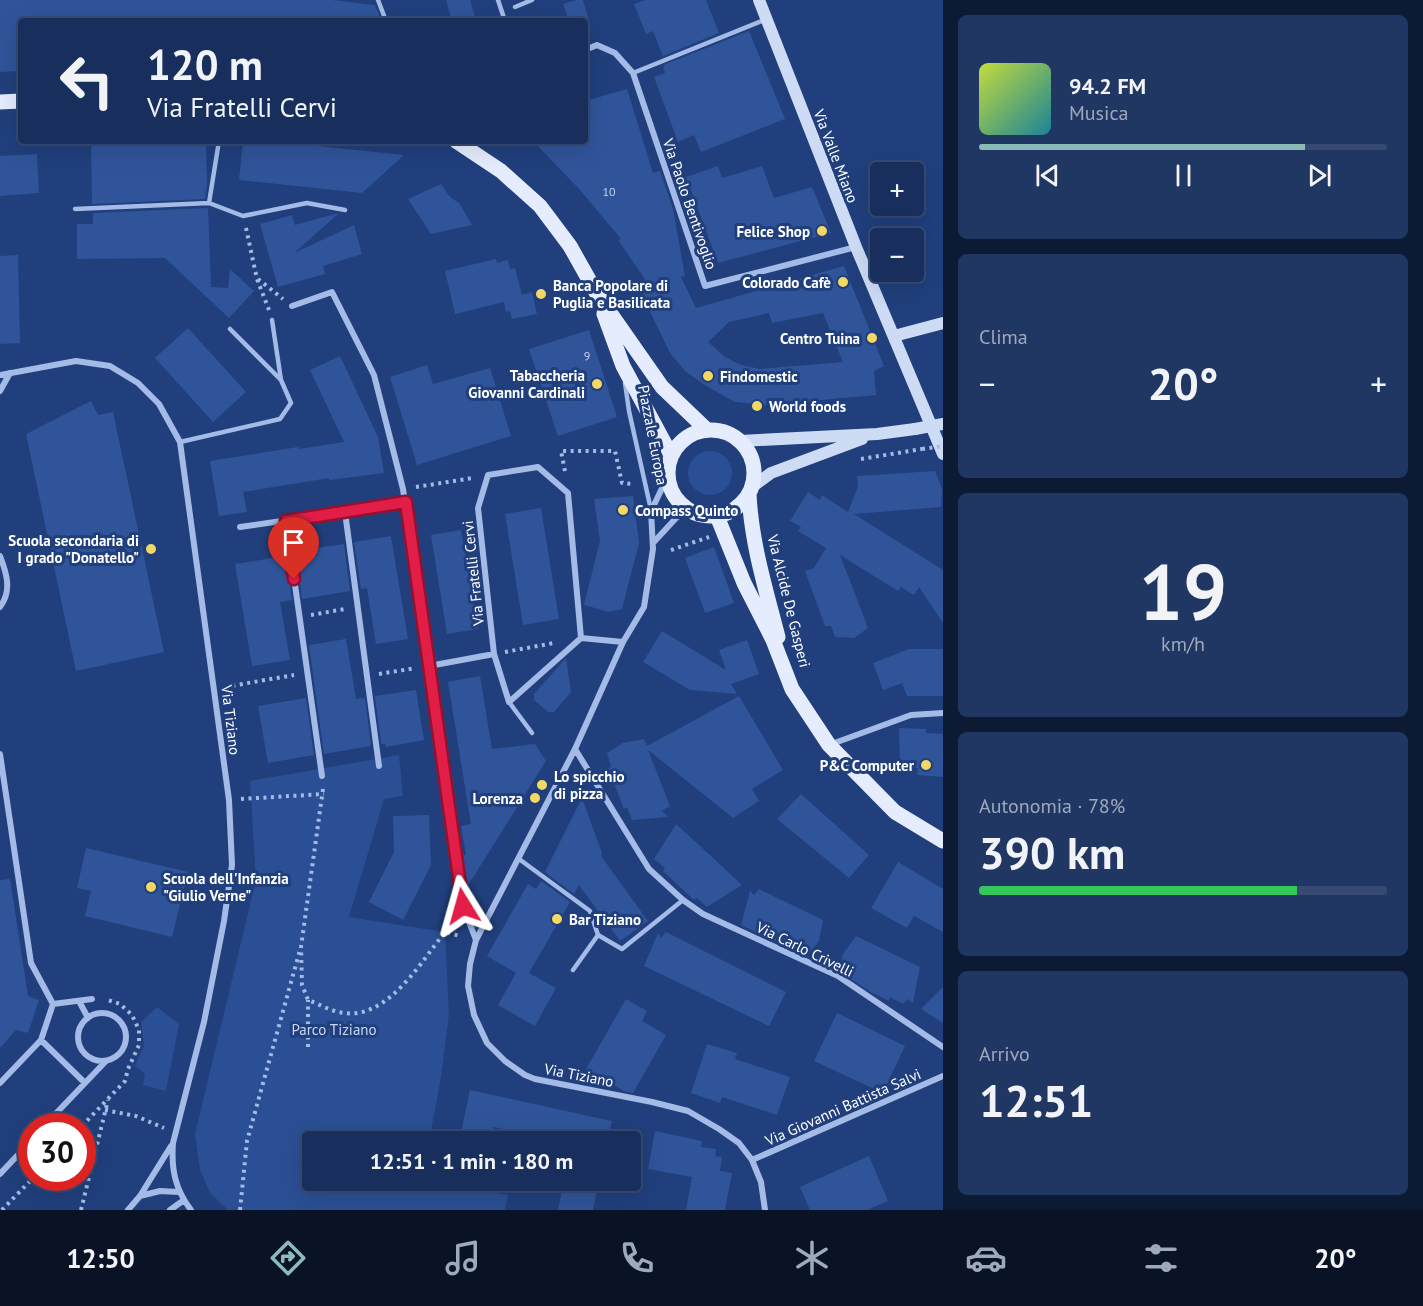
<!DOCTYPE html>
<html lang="it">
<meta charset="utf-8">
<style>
body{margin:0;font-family:"PT Sans",sans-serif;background:#213763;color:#f1f3f6;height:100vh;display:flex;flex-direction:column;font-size:22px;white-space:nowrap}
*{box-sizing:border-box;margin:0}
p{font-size:20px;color:#9fa9bc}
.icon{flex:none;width:33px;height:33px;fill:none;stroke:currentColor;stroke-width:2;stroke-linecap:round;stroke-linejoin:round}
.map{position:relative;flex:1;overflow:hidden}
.sheet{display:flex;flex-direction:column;gap:15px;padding:15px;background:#0d1a33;width:480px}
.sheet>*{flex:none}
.top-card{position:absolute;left:18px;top:18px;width:570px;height:126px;border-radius:6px;box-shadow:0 6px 24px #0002,0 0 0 2px #364a72;background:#182f5d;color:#f1f3f6;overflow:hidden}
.controls{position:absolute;left:870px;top:162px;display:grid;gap:12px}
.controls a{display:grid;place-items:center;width:54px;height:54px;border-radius:6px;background:#182f5d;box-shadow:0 6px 24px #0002,0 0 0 2px #364a72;font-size:30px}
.speed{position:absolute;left:18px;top:1113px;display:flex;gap:12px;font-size:30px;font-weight:700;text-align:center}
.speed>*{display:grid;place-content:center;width:78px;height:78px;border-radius:50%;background:#182f5d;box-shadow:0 6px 24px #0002,0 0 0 2px #364a72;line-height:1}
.speed .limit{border:9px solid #d22;background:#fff;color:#111}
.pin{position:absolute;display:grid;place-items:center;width:51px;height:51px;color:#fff;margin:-62px -26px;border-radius:50% 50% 50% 0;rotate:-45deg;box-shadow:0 0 6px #0007}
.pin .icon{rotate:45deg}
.me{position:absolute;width:66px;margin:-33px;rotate:352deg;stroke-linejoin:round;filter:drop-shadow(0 0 4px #0008)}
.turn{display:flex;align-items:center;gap:21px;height:126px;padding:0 30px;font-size:27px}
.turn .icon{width:78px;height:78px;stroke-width:2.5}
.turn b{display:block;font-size:42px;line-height:51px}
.big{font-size:45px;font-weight:600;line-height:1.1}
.sheet .tile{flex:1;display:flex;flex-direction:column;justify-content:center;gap:9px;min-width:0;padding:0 21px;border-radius:9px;background:#213763}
.sheet .dial{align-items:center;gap:0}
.dial b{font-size:78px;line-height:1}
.song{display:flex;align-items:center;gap:18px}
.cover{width:72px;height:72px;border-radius:9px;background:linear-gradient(135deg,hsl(70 70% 55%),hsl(190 70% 35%))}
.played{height:6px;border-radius:3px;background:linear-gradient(90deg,#8bbbb9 80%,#364a72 80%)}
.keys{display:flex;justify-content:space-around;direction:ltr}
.heat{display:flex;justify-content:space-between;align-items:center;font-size:33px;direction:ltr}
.charge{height:9px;border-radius:4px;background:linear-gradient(90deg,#34c759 78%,#364a72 0)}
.trip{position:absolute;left:302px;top:1131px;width:339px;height:60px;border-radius:6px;background:#182f5d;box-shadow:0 6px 24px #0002,0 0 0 2px #364a72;font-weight:600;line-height:60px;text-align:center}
.tab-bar{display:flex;height:96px;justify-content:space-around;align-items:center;background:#0a1325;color:#9fa9bc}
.tab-bar .icon{width:42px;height:42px}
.tab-bar .current{color:#8bbbb9}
.tab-bar b{font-size:27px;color:#f1f3f6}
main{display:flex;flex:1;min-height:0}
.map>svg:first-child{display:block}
.green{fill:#2a4f94}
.building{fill:#30549a;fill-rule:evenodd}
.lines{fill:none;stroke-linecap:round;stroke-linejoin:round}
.path{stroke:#a3bbe6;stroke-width:4;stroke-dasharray:3 4.5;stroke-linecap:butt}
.lane{stroke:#a3bbe6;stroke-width:4.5}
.street{stroke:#a3bbe6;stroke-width:6}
.secondary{stroke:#cddbf5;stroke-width:12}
.primary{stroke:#e5ecfd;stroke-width:15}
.path-bridge{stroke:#a3bbe6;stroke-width:4;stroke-dasharray:3 4.5;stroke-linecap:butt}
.secondary-bridge{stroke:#cddbf5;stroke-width:12}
.route-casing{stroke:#92132f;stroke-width:15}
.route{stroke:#e11d48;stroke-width:10}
.poi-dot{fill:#f3d864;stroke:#203f7c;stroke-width:2}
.labels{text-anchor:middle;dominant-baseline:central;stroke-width:6;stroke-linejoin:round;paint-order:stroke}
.number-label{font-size:12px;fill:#cbd4e6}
.street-label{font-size:15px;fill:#fff;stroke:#203f7c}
.poi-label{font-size:15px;font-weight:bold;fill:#fff;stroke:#203f7c;text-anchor:end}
.park-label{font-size:15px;fill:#c7d7f5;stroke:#203f7c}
</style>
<main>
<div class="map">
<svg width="943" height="1210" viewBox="0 0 943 1210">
<rect width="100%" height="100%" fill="#203f7c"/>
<path class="green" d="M688 473a22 22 0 1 1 44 0a22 22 0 1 1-44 0Z
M399,755L403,796L384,799L349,917L445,932L449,1014L441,1077L429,1141L312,1142V1180L423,1181L508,1195L505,1210H228L210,1193L200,1170L195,1134L256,880L250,781Z
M157,1007L179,1024L166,1091L143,1085L145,1074L135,1066L144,1045L141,1022Z"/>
<path class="building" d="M0,0H332L375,5L380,18L375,19V21H21V71L0,72Z
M446,0H470L476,21H452Z
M576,0H583L589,21H569L563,4Z
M645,0H706L719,33L663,56L653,31L646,34L634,4Z
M749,31L785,119L701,152L694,135L678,142L654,77L665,73L663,66L666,64Z
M627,89L653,173L660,171L673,209L685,276L681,277L696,308L844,266L884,366L874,371L876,395L768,405L735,402L703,384L685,371L670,353L656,324L639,288L649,285L618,240L621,239L580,190L533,141H585V125L590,123L585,101ZM769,313L772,323L823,313L843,362L760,369L741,365L725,357L708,342L729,322Z
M243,141H268L404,155L362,193L239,180Z
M206,143L207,185L205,199L92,204L91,146Z
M37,154L39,193L0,196V156Z
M718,166L722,178L762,166L774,198L812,187L831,233L718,263L686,177Z
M441,184L450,197L459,203L472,225L431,234L408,199Z
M208,208L211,287L228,288L230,269L254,291L229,318L165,258L77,259V224H93V213Z
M339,213L294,253L354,225L362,254L323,266L325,274L278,287L260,224L292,215L295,225Z
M18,255L20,343L0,344V256Z
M496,259L497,263L508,260L510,269L515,268L522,295L532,292L537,314L512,319L510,311L506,312L504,302L455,314L445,271Z
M188,328L246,392L213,422L155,358Z
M589,330L617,417L558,436L529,349Z
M340,356L378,437L384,473L329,480V478L243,492L247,512L219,516L210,461L298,447L299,449L344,442L310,370Z
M427,365L433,384L490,368L511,436L417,465L390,377Z
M91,401L98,415L113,412L164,652L76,671L26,434Z
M935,471L942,489L941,507L854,514L943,570V623L919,587L914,595L901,587L898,591L840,555L868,628L854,638L835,637L831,626H825L805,571L814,568L826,548L798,531L801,527L790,521L808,492L820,500L822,495L848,512L858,486L857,476Z
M633,496L639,543L622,609L609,612L584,605L600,541L594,499Z
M541,508L559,619L523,625L505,514Z
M461,530L478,629L447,634L431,535Z
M391,536L408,639L376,644L367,588L361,589L354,542Z
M344,544L350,591L302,599L296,554L297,551Z
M714,547L734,603L705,613L685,558Z
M286,556L292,600L280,602L290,660L252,666L235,564Z
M662,631L726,670L719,650L747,640L759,674L731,684L737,694L690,690L643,662Z
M346,639L356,699L365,698L371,746L324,754L309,645Z
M909,649H943V696H907L902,683L883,690L873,663Z
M566,658L571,692L554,712H548L534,700V694Z
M480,676L492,749L535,744L546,761L467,887L462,855H466L461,826L471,824L448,682Z
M416,690L424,740L386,747L385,744H381L375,696Z
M739,696L783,770L752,789L759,801L733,818L648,750L670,806L662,811L668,817L632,820L627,807L624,809L608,768L611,767L607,753L623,743L644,739L647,746Z
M306,698L314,755L268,763L258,706Z
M899,728L926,729V733L943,734V777L917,775L918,768L900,767Z
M801,794L869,855L849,878L777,819Z
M582,798L602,853L601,856L648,921L620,941L579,885L574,894L545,872Z
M429,815L431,865L403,920L369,902L394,852L393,816Z
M676,824L712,857L742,885L707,907L697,898L694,900L663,871L665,868L654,859Z
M86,848L188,872L172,937L85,916L91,891L77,888Z
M898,862L943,889V932L914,916L907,928L871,908Z
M10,879L28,996L39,1000L28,1033L16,1030L0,1048V880Z
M541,881L570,902L529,973L556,988L535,1026L498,1005L516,973L487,956L528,884L536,889Z
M759,889L823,920L819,941L807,956L741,925L750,891L754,895Z
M666,932L786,992L769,1026L644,966L658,933L661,938Z
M856,936L920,967L913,1003L907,999L903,1004L890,997L889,1001L871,992L839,971L843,954Z
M943,987V1023L921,1009Z
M626,999L647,1011L642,1021L666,1035L633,1093L624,1091L586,1069Z
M837,1013L905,1046L883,1093L814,1061Z
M707,1044L737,1053L735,1059L790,1077L777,1115L722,1097L720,1103L691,1093Z
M470,1090L612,1121L607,1142H561L494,1127L491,1142H459Z
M655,1131L702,1141L701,1147L716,1149L715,1156L722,1157L720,1171L732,1173L725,1210H686L692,1177L648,1169Z
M869,1156L888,1201L867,1210H810L800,1187Z
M564,1180H599L593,1210H558Z"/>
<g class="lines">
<path class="path" d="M246,228L257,279L269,310
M258,279L283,299
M861,459L922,449
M565,471L561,451H615L622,483L633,484
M416,487L473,478
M671,550L709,537
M311,615L345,609
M505,652L554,643
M379,674L416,668
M225,687L294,675
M323,789L301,947L302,985L308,1000C319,1004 332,1012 344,1013C388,1019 421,962 445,932L460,936
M241,799L324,794
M308,1047V1000
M105,1110L136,1116L164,1128
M82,1126L125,1081L128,1069L139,1045V1030L132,1015L120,1004L105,999
M2,1210L33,1178
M81,1210L108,1100
M240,1210L247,1141L300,950"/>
<path class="lane" d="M378,0L386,21
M498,0L505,21
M515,7L532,0
M633,73L764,20
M209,203L243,216L307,203L345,210
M75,209L209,203L219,141
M272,320L281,380
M625,383L629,411L651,510
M180,442L280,419L291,403L281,380L230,329
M509,702L532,733
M519,859L590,911L598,935
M573,970L598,935L622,949L683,900"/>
<path class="street" d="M585,50L597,45L615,53L633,73L705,286L856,247
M292,306L332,292L374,375L403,489L463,906L476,940
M0,375L76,361L110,366L138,383L159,404L180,442L229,800L232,865L224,921L204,1022L173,1143C171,1169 175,1189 191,1210
M0,391L10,373
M667,478L651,511L653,549L644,607L623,642L575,749L476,940L470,964L468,986L474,1015L487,1043L505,1061L525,1075L535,1079L652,1102L688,1111L719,1129L739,1143L752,1160L761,1182L765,1210
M345,512L379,766
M286,521L322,776
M240,527L406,503
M653,543L677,517L690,511
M0,556C7,574 12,591 0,607
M581,638L568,493L538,467L488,475L478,508L494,654L509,702L581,638L623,642
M429,666L494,654
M829,745L911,715L943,713
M575,749L649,869L683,900L703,914L838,976L943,1047
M0,754L31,963L53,1004L41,1040L0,1083
M79,1001L88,1018
M53,1004L92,999
M78 1037a24 24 0 1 1 48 0a24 24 0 1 1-48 0Z
M41,1040L85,1083
M44,1126L106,1061
M752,1160L943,1076
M0,1174L32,1140
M140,1196L160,1191L179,1192
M128,1210L140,1196L171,1146
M170,1210L184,1200"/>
<path class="secondary" d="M759,0L856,247L943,454
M894,336L943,323
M740,441L877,434L915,429
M752,487L771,473L862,439"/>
<path class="primary" d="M0,102L21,101
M456,141L501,171L540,206L570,246L597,294L662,387L707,430
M604,314L623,366L671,455
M668 473a43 43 0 1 1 86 0a43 43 0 1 1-86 0Z
M749,493C751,542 766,590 778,637
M717,516L744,583L773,640L792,689L829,745L895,812L943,841"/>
<path class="path-bridge" d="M922,449L943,446"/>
<path class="secondary-bridge" d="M915,429L943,424"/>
</g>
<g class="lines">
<g class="route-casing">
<path id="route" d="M294,579L286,521L406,502L463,906"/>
</g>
<use href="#route" class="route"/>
</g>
<g class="poi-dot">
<circle cx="822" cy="231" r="6"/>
<circle cx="843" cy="282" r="6"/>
<circle cx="541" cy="294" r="6"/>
<circle cx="872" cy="338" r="6"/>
<circle cx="708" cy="376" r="6"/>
<circle cx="597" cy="384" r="6"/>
<circle cx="757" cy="406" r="6"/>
<circle cx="623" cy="510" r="6"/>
<circle cx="151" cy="549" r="6"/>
<circle cx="926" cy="765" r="6"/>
<circle cx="542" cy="785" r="6"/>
<circle cx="535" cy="798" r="6"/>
<circle cx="151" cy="887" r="6"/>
<circle cx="557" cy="919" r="6"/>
</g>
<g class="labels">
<g class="number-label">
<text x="609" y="191">10</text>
<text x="587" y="355">9</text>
</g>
<g class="street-label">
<text transform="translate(836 156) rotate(69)">Via Valle Miano</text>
<text transform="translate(690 204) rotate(71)">Via Paolo Bentivoglio</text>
<text transform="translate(653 435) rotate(79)">Piazzale Europa</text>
<text transform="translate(473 573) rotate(-96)">Via Fratelli Cervi</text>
<text transform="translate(789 601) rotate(76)">Via Alcide De Gasperi</text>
<text transform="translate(231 720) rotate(83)">Via Tiziano</text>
<text transform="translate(805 949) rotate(26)">Via Carlo Crivelli</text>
<text transform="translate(579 1075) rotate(11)">Via Tiziano</text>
<text transform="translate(843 1107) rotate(-24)">Via Giovanni Battista Salvi</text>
</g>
<g class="poi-label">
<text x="810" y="231">Felice Shop</text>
<text x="831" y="282">Colorado Cafè</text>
<text x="553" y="285" text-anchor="start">Banca Popolare di<tspan x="553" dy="17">Puglia e Basilicata</tspan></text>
<text x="860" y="338">Centro Tuina</text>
<text x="585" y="375">Tabaccheria<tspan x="585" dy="17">Giovanni Cardinali</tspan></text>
<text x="720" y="376" text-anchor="start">Findomestic</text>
<text x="769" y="406" text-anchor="start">World foods</text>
<text x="635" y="510" text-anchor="start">Compass Quinto</text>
<text x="139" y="540">Scuola secondaria di<tspan x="139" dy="17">I grado "Donatello"</tspan></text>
<text x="914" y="765">P&amp;C Computer</text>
<text x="554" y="776" text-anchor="start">Lo spicchio<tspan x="554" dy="17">di pizza</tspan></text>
<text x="523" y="798">Lorenza</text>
<text x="163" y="878" text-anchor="start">Scuola dell'Infanzia<tspan x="163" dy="17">"Giulio Verne"</tspan></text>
<text x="569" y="919" text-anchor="start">Bar Tiziano</text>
</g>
<g class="park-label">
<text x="334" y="1029">Parco Tiziano</text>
</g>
</g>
</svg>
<div class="controls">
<a>+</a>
<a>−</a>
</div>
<div class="speed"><div class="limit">30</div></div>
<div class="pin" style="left:294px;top:579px;background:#d93025"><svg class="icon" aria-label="arrive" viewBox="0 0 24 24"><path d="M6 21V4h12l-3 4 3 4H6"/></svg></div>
<svg class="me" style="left:463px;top:906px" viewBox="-20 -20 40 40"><path d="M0-17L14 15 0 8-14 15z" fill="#e11d48" stroke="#fff" stroke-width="4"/></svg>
<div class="trip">12:51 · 1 min · 180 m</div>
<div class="top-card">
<div class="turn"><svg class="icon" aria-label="left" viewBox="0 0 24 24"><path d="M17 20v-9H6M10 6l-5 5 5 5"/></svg><div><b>120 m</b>Via Fratelli Cervi</div></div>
</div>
</div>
<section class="sheet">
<div class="tile">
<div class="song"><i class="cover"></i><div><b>94.2 FM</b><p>Musica</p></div></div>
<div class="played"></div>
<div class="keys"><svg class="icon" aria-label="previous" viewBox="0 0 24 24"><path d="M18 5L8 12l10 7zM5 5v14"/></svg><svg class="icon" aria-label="pause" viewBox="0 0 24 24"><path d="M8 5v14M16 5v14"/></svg><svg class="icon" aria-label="next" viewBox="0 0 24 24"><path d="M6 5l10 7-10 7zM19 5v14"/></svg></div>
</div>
<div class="tile"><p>Clima</p>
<div class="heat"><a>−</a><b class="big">20°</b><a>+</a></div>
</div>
<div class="tile dial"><b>19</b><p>km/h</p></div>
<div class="tile"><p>Autonomia · 78%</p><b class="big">390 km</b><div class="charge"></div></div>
<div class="tile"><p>Arrivo</p><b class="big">12:51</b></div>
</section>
</main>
<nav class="tab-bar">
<b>12:50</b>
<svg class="icon current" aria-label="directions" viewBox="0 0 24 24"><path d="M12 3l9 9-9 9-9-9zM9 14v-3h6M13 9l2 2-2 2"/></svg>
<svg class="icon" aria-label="music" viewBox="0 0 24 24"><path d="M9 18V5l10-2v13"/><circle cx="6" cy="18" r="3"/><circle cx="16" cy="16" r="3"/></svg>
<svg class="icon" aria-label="phone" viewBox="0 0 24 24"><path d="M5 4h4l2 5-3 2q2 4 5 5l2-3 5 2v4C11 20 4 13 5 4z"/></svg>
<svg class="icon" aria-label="climate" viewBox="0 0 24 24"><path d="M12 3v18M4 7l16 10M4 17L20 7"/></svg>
<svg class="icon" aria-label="car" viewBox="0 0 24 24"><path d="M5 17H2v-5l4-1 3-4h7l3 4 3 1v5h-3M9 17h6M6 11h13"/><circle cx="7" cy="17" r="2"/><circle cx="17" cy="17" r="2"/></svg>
<svg class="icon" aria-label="filters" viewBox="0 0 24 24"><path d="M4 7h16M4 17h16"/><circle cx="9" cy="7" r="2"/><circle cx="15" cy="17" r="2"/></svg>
<b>20°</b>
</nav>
